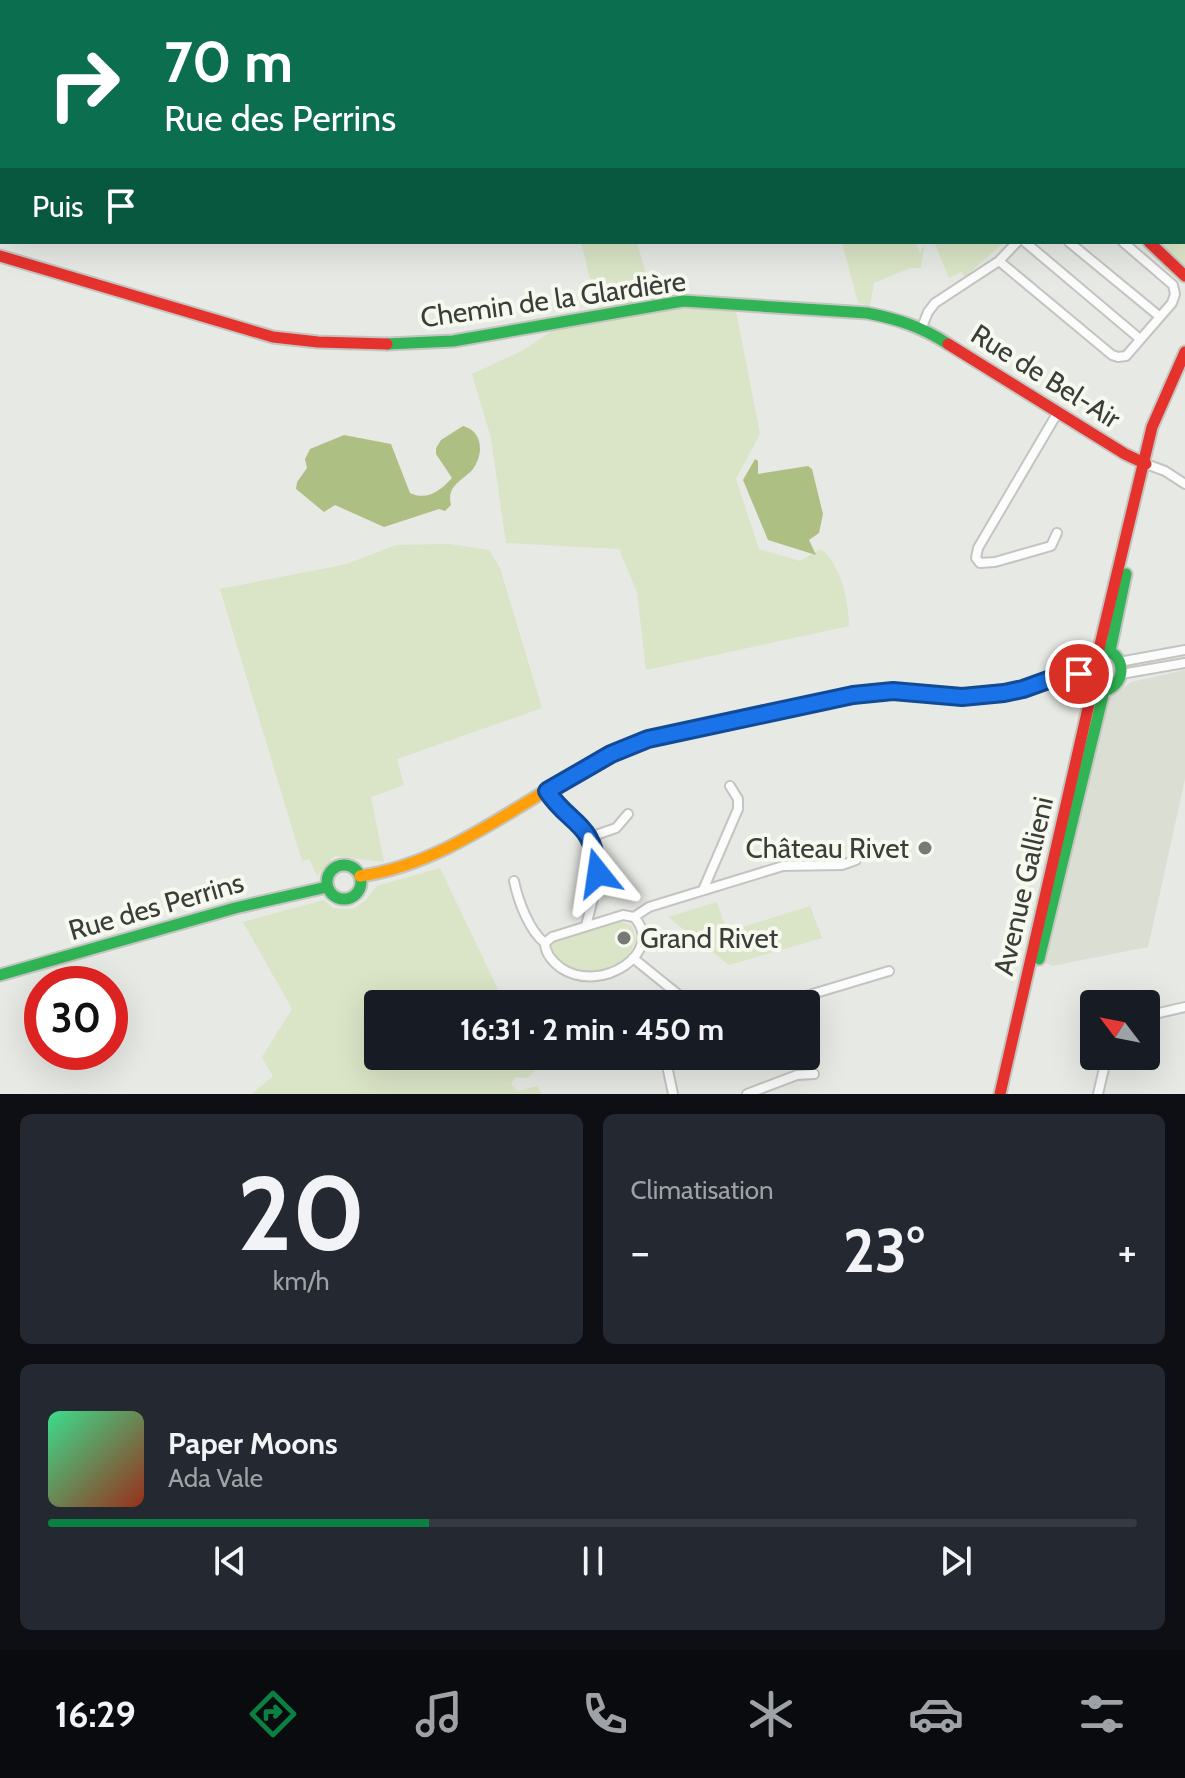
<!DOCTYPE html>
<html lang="fr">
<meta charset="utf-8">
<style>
body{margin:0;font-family:Cabin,sans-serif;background:#242831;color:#f1f3f6;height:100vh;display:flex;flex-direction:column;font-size:30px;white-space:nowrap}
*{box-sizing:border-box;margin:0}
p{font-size:26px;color:#9ea1a6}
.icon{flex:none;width:44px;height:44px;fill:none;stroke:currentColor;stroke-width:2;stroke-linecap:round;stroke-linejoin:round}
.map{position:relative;height:1094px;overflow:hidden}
.details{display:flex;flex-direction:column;gap:20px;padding:20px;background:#0d0f14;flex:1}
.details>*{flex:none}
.hud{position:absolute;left:0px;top:0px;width:1186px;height:244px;box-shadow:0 8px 32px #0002;background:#0b6e4f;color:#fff;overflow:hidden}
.needle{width:52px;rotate:302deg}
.controls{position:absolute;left:1080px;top:990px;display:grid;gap:16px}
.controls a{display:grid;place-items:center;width:80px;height:80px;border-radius:8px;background:#171b24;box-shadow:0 8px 32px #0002;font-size:40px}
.speed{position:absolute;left:24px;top:966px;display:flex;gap:16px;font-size:40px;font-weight:700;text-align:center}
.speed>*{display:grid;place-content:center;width:104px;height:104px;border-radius:50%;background:#171b24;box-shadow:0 8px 32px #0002;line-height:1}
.speed .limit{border:12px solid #d22;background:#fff;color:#111}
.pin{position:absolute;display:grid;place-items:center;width:68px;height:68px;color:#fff;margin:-34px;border:4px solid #fff;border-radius:50%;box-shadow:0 2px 8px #0007}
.me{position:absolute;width:88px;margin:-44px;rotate:345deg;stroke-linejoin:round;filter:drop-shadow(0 0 6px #0008)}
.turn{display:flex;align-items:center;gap:28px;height:168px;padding:0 32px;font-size:36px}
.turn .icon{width:104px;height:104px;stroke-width:2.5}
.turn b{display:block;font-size:56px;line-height:68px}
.then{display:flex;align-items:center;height:76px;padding:0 32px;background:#0003;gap:16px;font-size:30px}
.big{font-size:60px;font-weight:800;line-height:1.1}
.details .card{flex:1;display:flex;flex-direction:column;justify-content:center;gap:12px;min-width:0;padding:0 28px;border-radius:12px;background:#242831}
.details .dial{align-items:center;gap:0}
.dial b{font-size:104px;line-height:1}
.song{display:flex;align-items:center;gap:24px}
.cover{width:96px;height:96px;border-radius:12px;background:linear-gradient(135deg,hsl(150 70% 55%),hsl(10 70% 35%))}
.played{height:8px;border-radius:4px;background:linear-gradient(90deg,#0b8043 35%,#363941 35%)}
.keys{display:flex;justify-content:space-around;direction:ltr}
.heat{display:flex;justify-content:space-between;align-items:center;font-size:44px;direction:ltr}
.details .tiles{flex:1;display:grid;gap:20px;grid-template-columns:1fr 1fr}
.card:last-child{grid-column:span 2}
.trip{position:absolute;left:364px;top:990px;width:456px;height:80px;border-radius:8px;background:#171b24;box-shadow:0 8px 32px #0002;font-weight:800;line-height:80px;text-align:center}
.dock{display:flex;height:128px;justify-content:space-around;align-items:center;background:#090b0e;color:#9ea1a6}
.dock .icon{width:56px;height:56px}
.dock .on{color:#0b8043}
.dock b{font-size:36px;color:#f1f3f6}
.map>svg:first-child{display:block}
.built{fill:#daded3}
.green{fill:#dae4c6}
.water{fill:#aebf84}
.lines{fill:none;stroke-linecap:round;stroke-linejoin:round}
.street-casing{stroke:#c4c5c1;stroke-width:12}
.fast-casing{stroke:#c4c5c1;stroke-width:15}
.slow-casing{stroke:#c4c5c1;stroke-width:15}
.jam-casing{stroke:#c4c5c1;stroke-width:15}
.street{stroke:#fbfcfb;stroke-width:8}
.fast{stroke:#30b455;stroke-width:11}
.slow{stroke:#ff9f0a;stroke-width:11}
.jam{stroke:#e5322d;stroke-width:11}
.route-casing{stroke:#114b97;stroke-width:20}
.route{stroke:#1a73e8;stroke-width:14}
.poi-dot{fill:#777975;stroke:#f5f9ee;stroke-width:3}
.labels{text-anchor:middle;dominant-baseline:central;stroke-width:8;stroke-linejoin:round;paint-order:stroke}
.street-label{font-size:28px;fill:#3b3d39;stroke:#f5f9ee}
.poi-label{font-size:28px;fill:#3b3d39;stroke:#f5f9ee;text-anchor:end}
</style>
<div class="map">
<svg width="1185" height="1094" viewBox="0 0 1185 1094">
<rect width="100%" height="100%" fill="#e7e9e4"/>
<path class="built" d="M1185,670V779L1148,947L1052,966L1046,963L1105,701L1131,682Z"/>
<path class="green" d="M1184,219H1185V268L1158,242H1184Z
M581,242H637L653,300L597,307Z
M842,242H915L920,253L925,243L921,268H910L874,283L870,306L858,303Z
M934,242H1004L965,277L961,272L949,278Z
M663,302L736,311L760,434L736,479L759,549L800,561L821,549C842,567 848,599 849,626L646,670L637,592L619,549L506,543L491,438L472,374L524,350L566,321Z
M450,544L489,550L500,568L542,708L397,759L404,785L371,797L384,862L335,856L317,876L309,859L302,861L220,589L347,564L396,545Z
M1089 671a10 10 0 1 1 20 0a10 10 0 1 1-20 0Z
M440,868L505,1004H378V1056H530L538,1067L527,1078L516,1077L511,1083L518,1091L537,1086L542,1094H252L273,1076L262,1057L292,1009L243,922L324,900L333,908L353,909L366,900L377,886Z
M717,902L727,932L810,906L822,938L729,965L668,917Z
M619,921L632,926L636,939C624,978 576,982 551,953L552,946L558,939Z"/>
<path class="water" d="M463,426C483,431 484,454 473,469C463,481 446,485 451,505L445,511L439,509L384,527L335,505L324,512L296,489L297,482L307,468L305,459L310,449L344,435L391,444L410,493C427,501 440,491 452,478L436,454V448L441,440Z
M755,459L758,461V474L808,466L812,469L823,514L819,533L809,540L816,555L768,540L743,480Z"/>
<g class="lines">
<g class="street-casing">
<path id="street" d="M895,0L897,2
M1085,2L1088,0
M1184,127L1185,126
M1025,242L1140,339
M1069,242L1159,316
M999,261L1112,355L1118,357L1126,356L1172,303L1175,294L1173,285L1123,242
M922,327L928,312L935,303L999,261L1017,242
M1146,464L1165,471L1185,484
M1057,533L1051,546L995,562L980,563L976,558L978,548L1058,412
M1119,662L1185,650
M1121,674L1185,663
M547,791C555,804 568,811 579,822C610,856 595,888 586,926
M590,837L616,828L628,814
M514,881C518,900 529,931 545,943C545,954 553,962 561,968C601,995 666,952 634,917
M703,890L738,809V799L730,786
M545,943L552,937L623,915L634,917L649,907L783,866L842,865L856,860
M633,958L690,1004
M779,1004L889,971
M1146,1016L1185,1007
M627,1056H630
M665,1056L673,1094
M747,1094L797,1075L814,1074
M1098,1094L1107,1056"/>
</g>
<g class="fast-casing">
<path id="fast" d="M0,23H2
M387,344L453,341L683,301L867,313C898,319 922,327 948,344
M1079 670a21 21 0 1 1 42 0a21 21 0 1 1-42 0Z
M1110,651L1126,574
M890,691C928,691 963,698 1001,693C1028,690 1052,676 1079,674
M327 882a17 17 0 1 1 34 0a17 17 0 1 1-34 0Z
M1039,959L1104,691
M0,975L235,908L327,887"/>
</g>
<g class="slow-casing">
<path id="slow" d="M204,0L214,2
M360,876C453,863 528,794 611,754C649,735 693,729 734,720C786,709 837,697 890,691"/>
</g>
<g class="jam-casing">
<path id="jam" d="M298,0L308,2
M505,0L510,2
M1184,174H1185
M1184,196H1185
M1184,213L1185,214
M1149,242L1185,276
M0,256L273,337L318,342L387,344
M948,344L1125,454L1146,464
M1099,649L1152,427L1185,352
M1000,1094L1089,704L1090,689"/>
</g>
<use href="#street" class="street"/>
<use href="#fast" class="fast"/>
<use href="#slow" class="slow"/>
<use href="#jam" class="jam"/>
</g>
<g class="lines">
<g class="route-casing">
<path id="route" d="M598,873C593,820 570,826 547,791L611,754L648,739L853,695L893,691L962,697L1004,693L1023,689L1062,675L1079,674"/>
</g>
<use href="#route" class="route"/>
</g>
<g class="poi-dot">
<circle cx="925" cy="848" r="8"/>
<circle cx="624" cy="938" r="8"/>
</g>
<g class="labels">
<g class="street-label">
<text transform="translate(553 299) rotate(-8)">Chemin de la Glardière</text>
<text transform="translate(1046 376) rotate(32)">Rue de Bel-Air</text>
<text transform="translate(1023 886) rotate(-77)">Avenue Gallieni</text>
<text transform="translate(156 906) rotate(-16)">Rue des Perrins</text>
</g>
<g class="poi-label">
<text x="909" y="848">Château Rivet</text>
<text x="640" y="938" text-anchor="start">Grand Rivet</text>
</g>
</g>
</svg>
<div class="controls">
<a><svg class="needle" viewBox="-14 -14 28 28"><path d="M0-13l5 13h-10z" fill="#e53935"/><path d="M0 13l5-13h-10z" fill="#9ea1a6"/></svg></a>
</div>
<div class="speed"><div class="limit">30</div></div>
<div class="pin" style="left:1079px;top:674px;background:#d93025"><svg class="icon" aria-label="arrive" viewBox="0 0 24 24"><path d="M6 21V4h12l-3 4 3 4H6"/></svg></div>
<svg class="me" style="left:598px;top:873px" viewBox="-20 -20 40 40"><path d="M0-17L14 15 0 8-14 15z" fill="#1a73e8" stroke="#fff" stroke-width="4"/></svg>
<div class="trip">16:31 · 2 min · 450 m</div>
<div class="hud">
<div class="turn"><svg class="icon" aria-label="right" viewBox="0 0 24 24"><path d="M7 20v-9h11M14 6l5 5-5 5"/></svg><div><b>70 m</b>Rue des Perrins</div></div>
<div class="then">Puis<svg class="icon" aria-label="arrive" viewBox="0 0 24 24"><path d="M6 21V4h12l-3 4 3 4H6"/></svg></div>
</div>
</div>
<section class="details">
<div class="tiles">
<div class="card dial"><b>20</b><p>km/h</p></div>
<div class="card"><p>Climatisation</p>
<div class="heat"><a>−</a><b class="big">23°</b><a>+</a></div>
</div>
<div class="card">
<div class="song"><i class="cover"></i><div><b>Paper Moons</b><p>Ada Vale</p></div></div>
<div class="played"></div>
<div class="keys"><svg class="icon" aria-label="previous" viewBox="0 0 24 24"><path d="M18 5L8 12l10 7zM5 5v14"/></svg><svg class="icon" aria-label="pause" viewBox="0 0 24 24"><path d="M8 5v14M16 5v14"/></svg><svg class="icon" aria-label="next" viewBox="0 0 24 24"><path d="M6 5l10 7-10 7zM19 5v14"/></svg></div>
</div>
</div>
</section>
<nav class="dock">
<b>16:29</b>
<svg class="icon on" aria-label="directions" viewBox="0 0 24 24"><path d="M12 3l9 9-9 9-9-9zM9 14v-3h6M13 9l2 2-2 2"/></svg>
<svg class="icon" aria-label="music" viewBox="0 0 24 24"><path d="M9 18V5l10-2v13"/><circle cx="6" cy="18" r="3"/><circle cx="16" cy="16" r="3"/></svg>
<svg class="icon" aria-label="phone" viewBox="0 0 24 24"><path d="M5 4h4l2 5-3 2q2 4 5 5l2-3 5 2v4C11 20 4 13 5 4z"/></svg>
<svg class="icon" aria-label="climate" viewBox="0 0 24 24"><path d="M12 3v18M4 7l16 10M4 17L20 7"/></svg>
<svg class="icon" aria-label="car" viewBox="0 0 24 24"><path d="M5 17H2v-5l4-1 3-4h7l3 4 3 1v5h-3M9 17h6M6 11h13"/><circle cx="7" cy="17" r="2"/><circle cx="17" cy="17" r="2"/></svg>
<svg class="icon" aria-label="filters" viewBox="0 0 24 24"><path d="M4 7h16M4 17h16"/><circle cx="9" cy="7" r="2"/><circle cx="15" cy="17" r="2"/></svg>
</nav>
